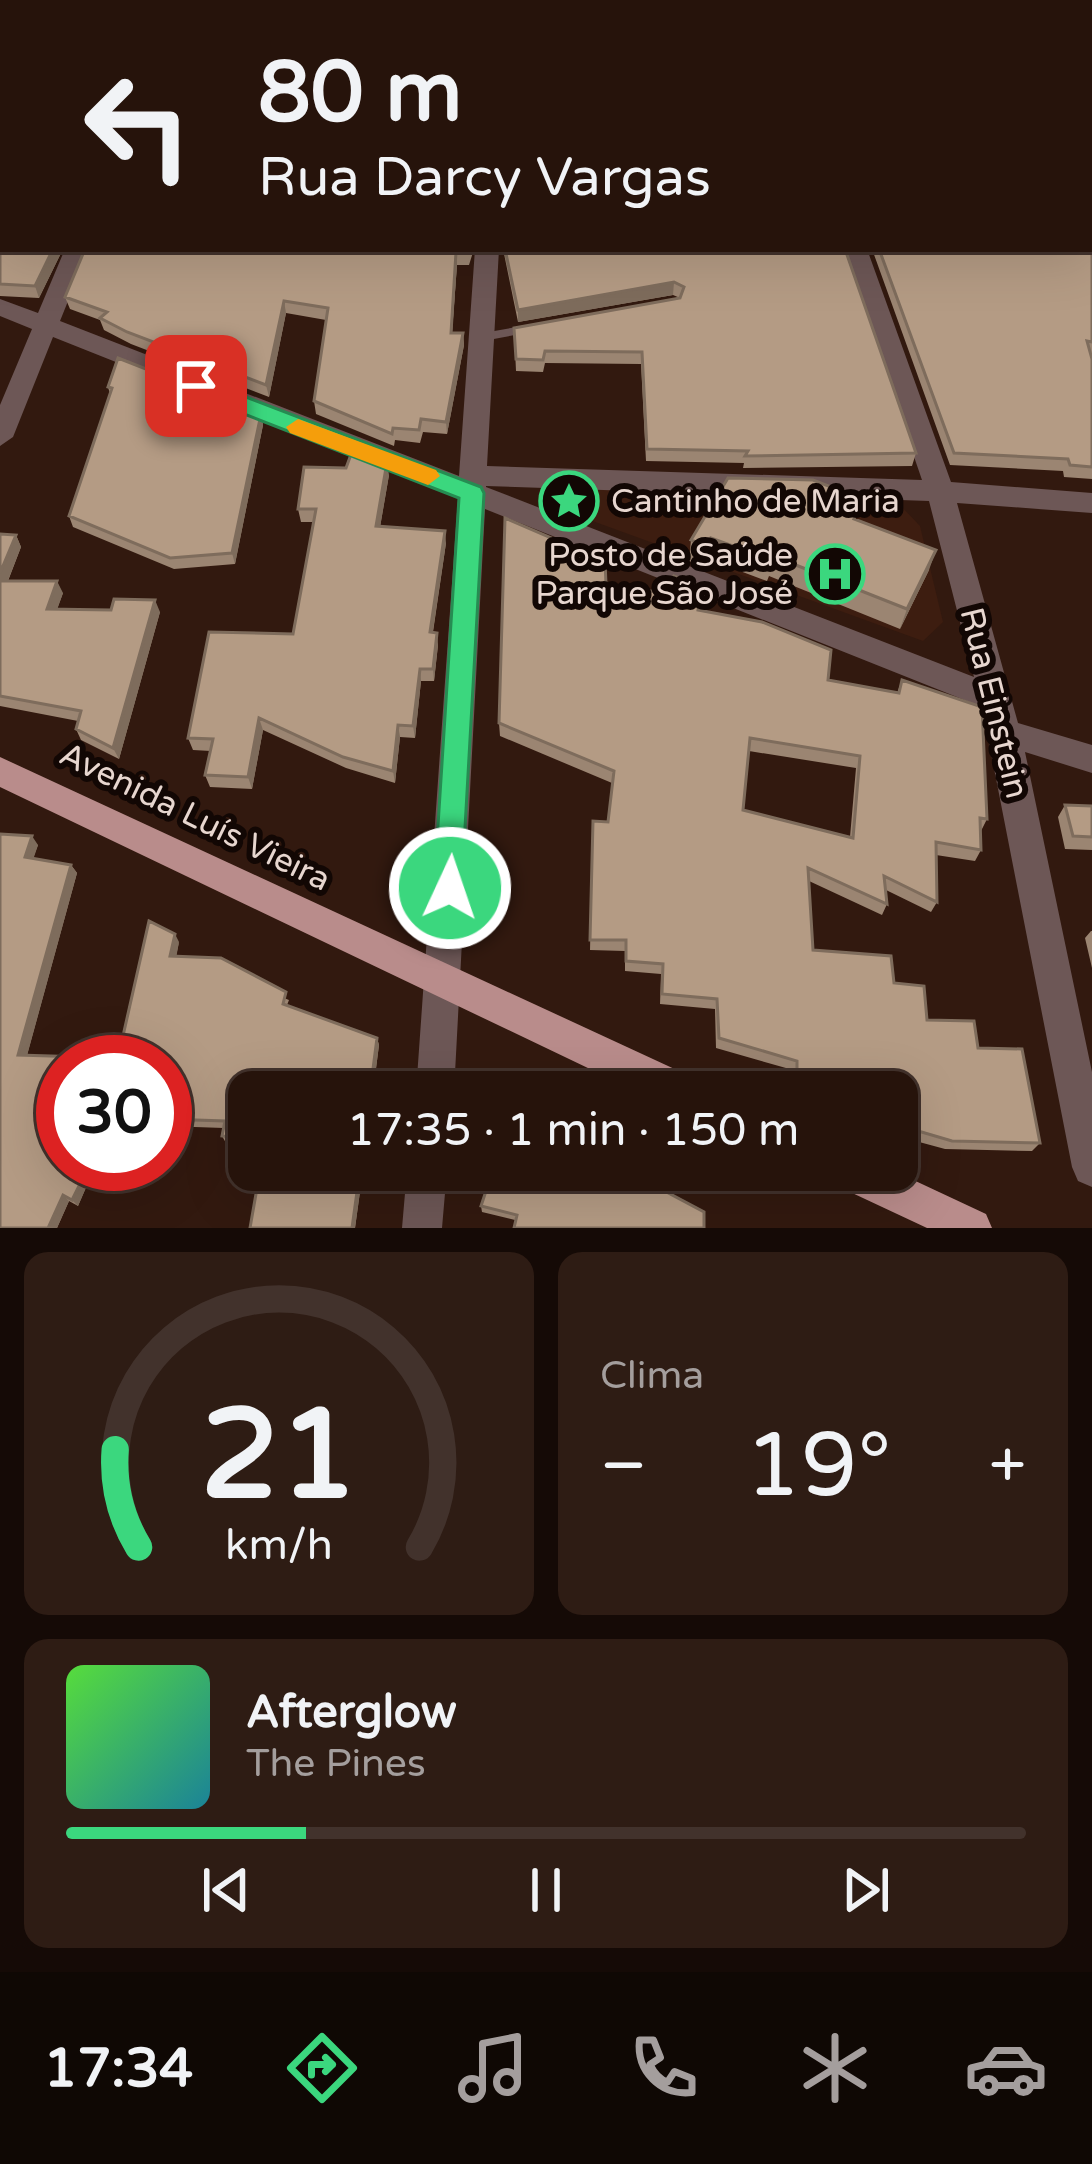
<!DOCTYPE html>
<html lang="pt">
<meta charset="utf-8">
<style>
body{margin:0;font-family:"Varela Round",sans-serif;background:#2e1c14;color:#f1f3f6;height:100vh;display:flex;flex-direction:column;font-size:45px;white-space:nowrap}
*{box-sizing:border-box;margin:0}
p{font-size:39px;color:#a49e9d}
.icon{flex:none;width:66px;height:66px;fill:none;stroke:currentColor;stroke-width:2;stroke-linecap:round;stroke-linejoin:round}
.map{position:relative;height:1228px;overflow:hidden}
.details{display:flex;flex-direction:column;gap:24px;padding:24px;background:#150a06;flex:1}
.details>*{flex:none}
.guide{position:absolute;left:0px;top:0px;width:1092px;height:252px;box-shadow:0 12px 48px #0002,0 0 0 3px #42322c;background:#26130b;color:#f1f3f6;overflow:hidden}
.speed{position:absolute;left:36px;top:1035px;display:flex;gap:24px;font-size:60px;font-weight:700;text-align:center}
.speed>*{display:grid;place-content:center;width:156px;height:156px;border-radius:50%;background:#26130b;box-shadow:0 12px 48px #0002,0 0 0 3px #42322c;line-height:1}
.speed .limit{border:18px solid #d22;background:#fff;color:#111}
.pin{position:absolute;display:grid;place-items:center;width:102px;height:102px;color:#fff;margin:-51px;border-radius:24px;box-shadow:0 6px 18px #0006}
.me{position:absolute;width:132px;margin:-66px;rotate:3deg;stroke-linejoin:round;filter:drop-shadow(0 0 9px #0008)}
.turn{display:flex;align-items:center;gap:42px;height:252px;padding:0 60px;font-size:54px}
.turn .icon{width:156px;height:156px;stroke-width:2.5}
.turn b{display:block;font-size:84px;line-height:102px}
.big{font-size:90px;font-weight:600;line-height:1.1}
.details .card{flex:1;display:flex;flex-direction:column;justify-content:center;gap:18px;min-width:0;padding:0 42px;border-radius:24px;background:#2e1c14}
.details .dial{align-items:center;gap:0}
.dial svg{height:312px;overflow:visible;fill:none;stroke:#42322c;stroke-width:7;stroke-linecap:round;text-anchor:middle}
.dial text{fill:#f1f3f6;stroke:none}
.song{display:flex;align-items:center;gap:36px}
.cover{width:144px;height:144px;border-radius:18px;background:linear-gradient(135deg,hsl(110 70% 55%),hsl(190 70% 35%))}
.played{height:12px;border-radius:6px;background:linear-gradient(90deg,#3bd77e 25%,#42322c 25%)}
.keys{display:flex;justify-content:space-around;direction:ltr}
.heat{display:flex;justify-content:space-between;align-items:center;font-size:66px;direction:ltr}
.details .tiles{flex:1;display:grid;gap:24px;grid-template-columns:1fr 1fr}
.card:last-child{grid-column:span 2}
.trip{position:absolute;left:228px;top:1071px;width:690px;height:120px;border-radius:24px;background:#26130b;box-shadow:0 12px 48px #0002,0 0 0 3px #42322c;font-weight:600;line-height:120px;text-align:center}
.dock{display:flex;height:192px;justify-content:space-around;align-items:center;background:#0f0804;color:#a49e9d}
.dock .icon{width:84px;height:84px}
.dock .selected{color:#3bd77e}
.dock b{font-size:54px;color:#f1f3f6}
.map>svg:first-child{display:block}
.built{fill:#3d1d10}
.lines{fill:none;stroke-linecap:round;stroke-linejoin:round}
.lane{fill:#6d5756;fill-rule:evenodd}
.street{fill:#6d5756;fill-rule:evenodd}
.primary{fill:#b98c8b;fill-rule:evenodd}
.wall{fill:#9b8572;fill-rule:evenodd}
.shaded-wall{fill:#7e6c5c}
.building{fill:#b49b84;stroke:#7e6c5c;stroke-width:3;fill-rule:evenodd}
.route{fill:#3bd77e;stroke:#268c52;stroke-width:3}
.slow{fill:#f59e0b}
.labels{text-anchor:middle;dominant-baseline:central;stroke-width:12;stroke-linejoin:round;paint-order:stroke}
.poi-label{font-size:33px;fill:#e7d6cf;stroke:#120704;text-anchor:start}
.street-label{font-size:33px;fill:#e7d6cf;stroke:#120704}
</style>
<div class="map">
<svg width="1092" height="1228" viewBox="0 0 1092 1228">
<rect width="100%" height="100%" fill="#32190f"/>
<path class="built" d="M596,489L900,505L920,526L943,622L923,641L587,519Z"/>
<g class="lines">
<path class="lane" d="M533,324L537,325V331L483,341L477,337L483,333Z"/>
<path class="street" d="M65,249H89L60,321L459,476L475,249H499L487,466L922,480L843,249H867L951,482L1092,493V513L957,503L1018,723L1092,745V773L1025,752L1092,1072V1187L1078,1181L1072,1167L982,707L485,509L454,1092H416L458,498L53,337L13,437L0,446V405L32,329L0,316V299L38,313ZM486,486L929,501L974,677L486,487Z
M407,1170H447L442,1228H402Z"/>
<path class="primary" d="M0,757L694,1078L699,1092H638L0,787Z
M827,1170H892L986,1214L992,1228H927L833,1184Z"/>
</g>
<path class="wall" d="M0,0L914,2V0H1092L1089,18H1092V479L1064,477L1063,471L950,465L872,249H1089V3H3L63,249L39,298L0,296Z
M85,249H474L469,265H457L452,333H463L464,345L447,434L423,432L420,443L395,440L394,446L316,414L314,401L326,320L286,313L269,397L131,344L104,330L100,320L70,309L65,297Z
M503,249H845L916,453L912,466L743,468L744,463L646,461L641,364L545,363L543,372L516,371L514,328L680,298L673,295L518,322Z
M108,387L261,414L263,425L235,564L174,569L73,527L69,516L110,394Z
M389,475L380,527L446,543L433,632L438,645L434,681H421L415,738L400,737L395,783L346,768L263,730L252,789L210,787L205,775L211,751L193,750L188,738L293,634L314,522H301L298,509Z
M860,521L929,570L900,629L769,576L767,581L708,559L706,568L689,561L691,540Z
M0,534L16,535L21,547L8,581L63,593L57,609L160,612L119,759L81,740L76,729L78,721L0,706Z
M606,584L699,610L828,680L897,693L902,680L987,819L981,831V850L975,861L936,855L937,902L931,912L886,890L887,904L882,915L809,881L813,950L894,983L927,1020L978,1048L1040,1143L1032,1151L945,1149L897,1136V1092H856V1087L794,1079L793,1070L716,1048L715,1009L660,1004L661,974L625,971V951L590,950L593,821L608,822L612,783L500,736L499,723ZM749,751L856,768L850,837L743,810Z
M1065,805L1092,806V850L1065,849L1058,817Z
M0,834L38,845L33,858L71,865L77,873L27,1055L118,1058L179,942L176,956L289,1000L287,1005L377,1038L379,1045L373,1092H249V1145L226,1143L222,1136L224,1128L165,1126V1062L63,1164H100L91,1176L78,1206L69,1201L57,1228H0Z
M1091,931H1092V968L1085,938Z
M245,1169L363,1170L355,1228H250L259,1176L249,1175Z
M625,1170L515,1220L482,1212L481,1206Z"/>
<path class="shaded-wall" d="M53,249H63L39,298L35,286Z
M456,252L457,265L451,345V333Z
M674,282L673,295L518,322V310Z
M284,301L286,313L269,397L266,385Z
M463,333L464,345L447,434L446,422Z
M261,414L263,425L235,564L232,553Z
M387,462L389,475L378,539L376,526Z
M445,531L446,543L431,644L430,632Z
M16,535L21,547L3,593L0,586V573Z
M936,550L929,570L900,629L907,609Z
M57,581L63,593L53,621L47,609Z
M155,600L160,612L119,759L113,748Z
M437,633L438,645L434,681L433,669Z
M420,669L421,681L415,738L413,726Z
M259,718L263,730L252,789L248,777Z
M398,725L400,737L395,783L393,771Z
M32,836L38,845L31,866L25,857Z
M71,865L77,873L25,1063L18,1055Z
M175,934L179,942L175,964L170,956Z
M377,1038L379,1045L373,1092H370Z
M90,1164H100L91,1176L78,1206L72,1200Z
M360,1170H363L355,1228H352Z
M63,1195L69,1201L57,1228H48Z"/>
<path class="building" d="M0,0H911L915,3H3V249H53L35,286L0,284Z
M919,0H1090L1089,18H1092V342L1087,341L1092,359V467L1070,465L1068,459L954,453L879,249H1089V3H920Z
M85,249H470L469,253L456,252L451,333H463L446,422L421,419L419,430L393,428L392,434L314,401L328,308L284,301L266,385L127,332L100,318L107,312L65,297Z
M505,249H845L916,453L745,456L748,451L647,449L642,352L545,351L543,360L516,359L514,328L680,298L684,287L674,282L518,310Z
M118,358L261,414L232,553L170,558L69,516L112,388L108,387Z
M353,449L387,462L376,526L445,531L430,632L437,633L433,669H420L413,726L398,725L393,771L343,757L259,718L248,777L205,775L213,739L188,738L209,632L293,634L316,509H298L304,467L346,468Z
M728,478L813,480L865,500L854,519L936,550L907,609L773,556L771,560L711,538L709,547L691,540Z
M505,518L605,561L606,584L670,594L674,576L702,587L698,610L762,622L831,650L828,680L899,693L902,680L982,707L987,819L980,818L981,850L936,842L937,902L884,876L887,904L808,868L813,950L891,956L894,983L924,986L927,1020L974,1021L978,1048L1022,1049L1040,1143L952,1141L908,1128L897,1127V1092H862L861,1078L797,1070V1061L719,1038L717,999L662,994L663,964L626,961V940H590L593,821L608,822L614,771L499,723ZM750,738L860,756L853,838L743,810Z
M0,534L16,535L0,573Z
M0,581H57L47,609L111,610L114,599L155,600L113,748L76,729L81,711L0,696Z
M1065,805L1092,806V837L1073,836Z
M0,834L32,836L25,857L71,865L18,1055L118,1058L149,921L175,934L170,956L221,958L286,992L283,1004L377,1038L370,1092H249V1139L222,1136L225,1121L165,1119V1062H63V1164H90L72,1200L63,1195L48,1228H0Z
M458,1081L479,1092H448Z
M253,1170H360L352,1228H250L260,1171Z
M493,1170H625L704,1212V1228H514L517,1215L481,1206Z"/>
<path class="route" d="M196,378L481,487L484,493L461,898L450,902L439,898L434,888L459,498L188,392V381Z"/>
<path class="slow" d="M298,419L436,470L440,476L428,485L290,433L286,427Z"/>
<defs>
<g id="sight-ring" transform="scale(3)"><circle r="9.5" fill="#120704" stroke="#3bd77e" stroke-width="1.5"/><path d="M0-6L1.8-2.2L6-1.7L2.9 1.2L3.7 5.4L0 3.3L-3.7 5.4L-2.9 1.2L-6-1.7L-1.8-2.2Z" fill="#3bd77e"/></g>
<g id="hospital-ring" transform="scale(3)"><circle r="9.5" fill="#120704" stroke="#3bd77e" stroke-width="1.5"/><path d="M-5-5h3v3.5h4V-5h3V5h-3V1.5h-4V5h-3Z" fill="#3bd77e"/></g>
</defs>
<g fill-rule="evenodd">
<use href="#sight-ring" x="569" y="501"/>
<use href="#hospital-ring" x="835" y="574"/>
</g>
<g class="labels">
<g class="poi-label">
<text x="611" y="501">Cantinho de Maria</text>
<text x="793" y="555" text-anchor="end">Posto de Saúde<tspan x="793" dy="38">Parque São José</tspan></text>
</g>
<g class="street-label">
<text transform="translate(994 703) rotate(76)">Rua Einstein</text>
<text transform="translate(195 817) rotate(26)">Avenida Luís Vieira</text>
</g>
</g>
</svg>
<div class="speed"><div class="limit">30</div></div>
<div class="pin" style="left:196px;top:386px;background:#d93025"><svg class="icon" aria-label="arrive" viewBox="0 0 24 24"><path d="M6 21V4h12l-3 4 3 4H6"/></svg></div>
<svg class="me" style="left:450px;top:888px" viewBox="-20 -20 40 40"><circle r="17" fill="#3bd77e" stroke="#fff" stroke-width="3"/><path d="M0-11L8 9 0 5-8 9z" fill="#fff"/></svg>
<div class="trip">17:35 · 1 min · 150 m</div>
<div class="guide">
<div class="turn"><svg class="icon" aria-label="left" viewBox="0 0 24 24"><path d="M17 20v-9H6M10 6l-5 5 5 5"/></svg><div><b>80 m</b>Rua Darcy Vargas</div></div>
</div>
</div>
<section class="details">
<div class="tiles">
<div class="card dial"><svg viewBox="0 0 100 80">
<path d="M14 69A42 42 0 1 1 86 69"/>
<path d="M14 69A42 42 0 0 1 8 44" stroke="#3bd77e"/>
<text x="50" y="56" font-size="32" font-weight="700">21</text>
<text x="50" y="72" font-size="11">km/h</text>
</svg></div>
<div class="card"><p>Clima</p>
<div class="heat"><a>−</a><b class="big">19°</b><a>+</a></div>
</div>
<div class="card">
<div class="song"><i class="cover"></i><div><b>Afterglow</b><p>The Pines</p></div></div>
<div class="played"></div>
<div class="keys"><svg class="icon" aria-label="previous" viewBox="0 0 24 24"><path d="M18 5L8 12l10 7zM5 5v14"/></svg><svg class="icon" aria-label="pause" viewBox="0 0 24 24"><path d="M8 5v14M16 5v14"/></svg><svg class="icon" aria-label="next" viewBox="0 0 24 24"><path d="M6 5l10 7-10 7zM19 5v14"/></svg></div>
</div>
</div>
</section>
<nav class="dock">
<b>17:34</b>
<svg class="icon selected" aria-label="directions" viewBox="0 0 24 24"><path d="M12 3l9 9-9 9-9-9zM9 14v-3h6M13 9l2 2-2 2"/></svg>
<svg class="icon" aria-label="music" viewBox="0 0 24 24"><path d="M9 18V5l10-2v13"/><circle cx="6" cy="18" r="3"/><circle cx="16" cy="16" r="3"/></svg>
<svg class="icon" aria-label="phone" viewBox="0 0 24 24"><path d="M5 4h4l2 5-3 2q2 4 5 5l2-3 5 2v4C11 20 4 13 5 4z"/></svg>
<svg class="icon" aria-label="climate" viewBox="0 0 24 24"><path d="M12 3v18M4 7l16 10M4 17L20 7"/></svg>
<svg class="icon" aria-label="car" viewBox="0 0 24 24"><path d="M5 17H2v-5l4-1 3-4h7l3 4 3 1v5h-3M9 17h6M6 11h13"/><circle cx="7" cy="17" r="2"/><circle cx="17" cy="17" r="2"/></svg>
</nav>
